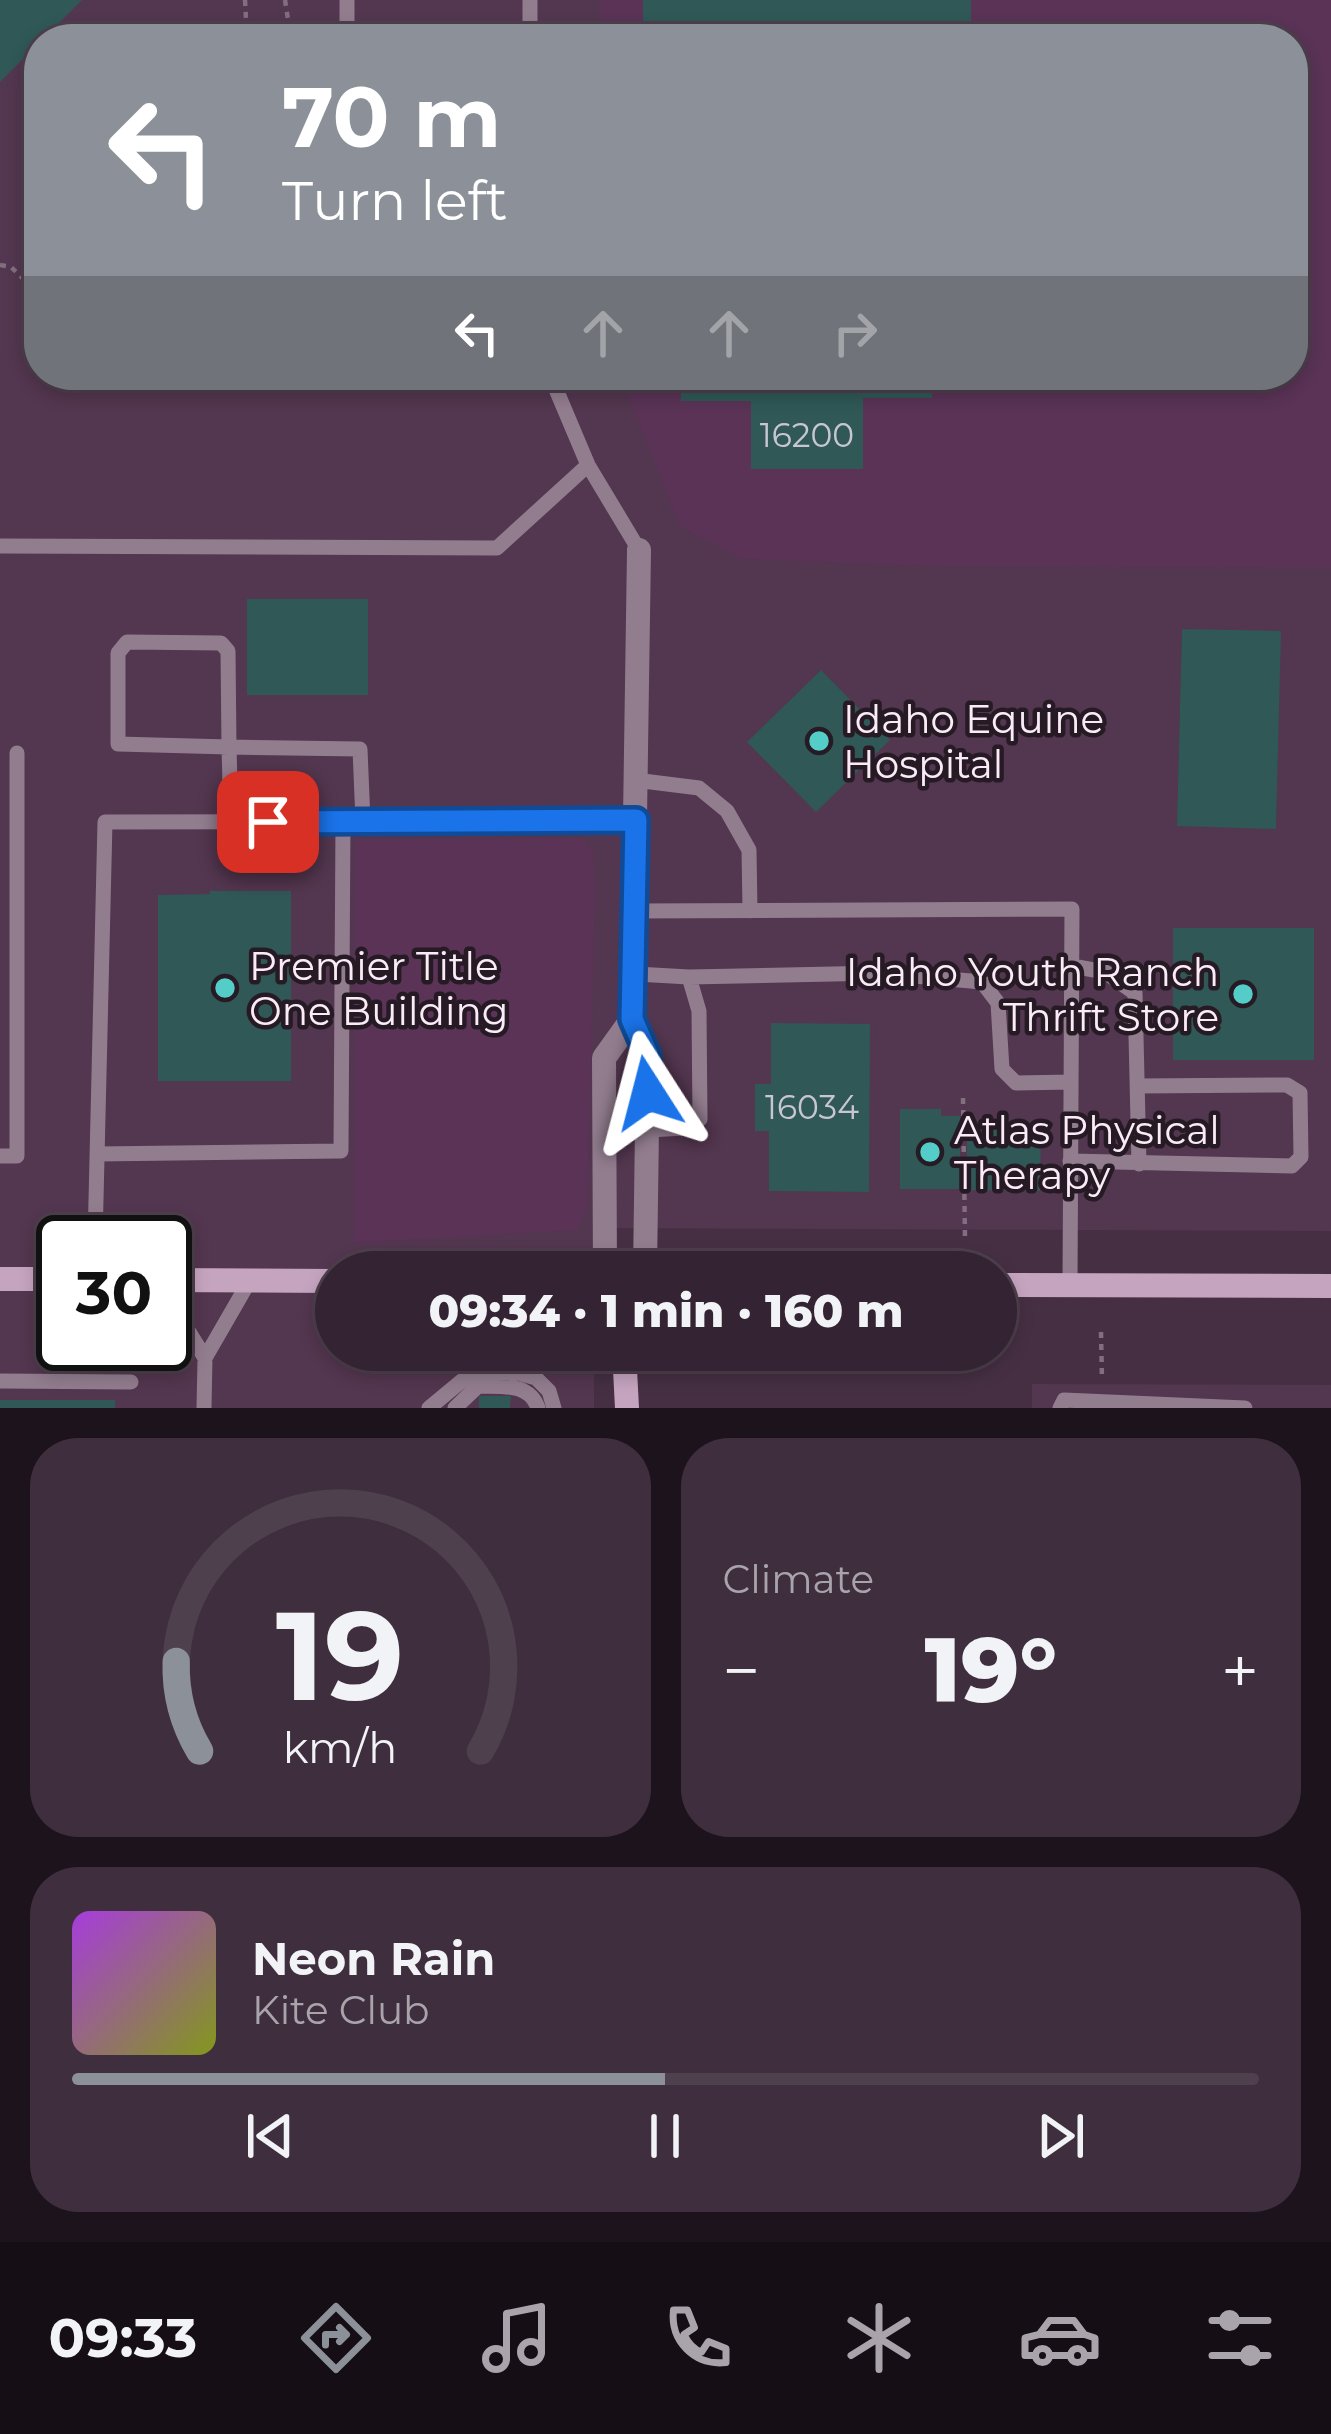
<!DOCTYPE html>
<meta charset="utf-8">
<style>
body{margin:0;font-family:Montserrat,sans-serif;background:#3f2f3e;color:#f1f3f6;height:100vh;display:flex;flex-direction:column;font-size:45px;white-space:nowrap}
*{box-sizing:border-box;margin:0}
p{font-size:39px;color:#a9a4ac}
.icon{flex:none;width:66px;height:66px;fill:none;stroke:currentColor;stroke-width:2;stroke-linecap:round;stroke-linejoin:round}
.map{position:relative;height:1408px;overflow:hidden}
.side{display:flex;flex-direction:column;gap:30px;padding:30px;background:#1d131c;flex:1}
.side>*{flex:none}
.guide{position:absolute;left:24px;top:24px;width:1284px;height:366px;border-radius:48px;box-shadow:0 6px 18px #0003,0 0 0 3px #4e404d;background:#8c9099;color:#fff;overflow:hidden}
.speed{position:absolute;left:36px;top:1215px;display:flex;gap:24px;font-size:60px;font-weight:700;text-align:center}
.speed>*{display:grid;place-content:center;width:156px;height:156px;border-radius:50%;background:#342332;box-shadow:0 6px 18px #0003,0 0 0 3px #4e404d;line-height:1}
.speed .limit{border:6px solid #111;border-radius:18px;background:#fff;color:#111}
.pin{position:absolute;display:grid;place-items:center;width:102px;height:102px;color:#fff;margin:-51px;border-radius:24px;box-shadow:0 6px 18px #0006}
.me{position:absolute;width:132px;margin:-66px;rotate:351deg;stroke-linejoin:round;filter:drop-shadow(0 0 9px #0008)}
.turn{display:flex;align-items:center;gap:42px;height:252px;padding:0 60px;font-size:54px}
.turn .icon{width:156px;height:156px;stroke-width:2.5}
.turn b{display:block;font-size:84px;line-height:102px}
.lanes{display:flex;align-items:center;height:114px;padding:0 60px;background:#0003;justify-content:center;gap:60px;direction:ltr}
.lanes .off{opacity:.35}
.big{font-size:90px;font-weight:800;line-height:1.1}
.side .widget{flex:1;display:flex;flex-direction:column;justify-content:center;gap:18px;min-width:0;padding:0 42px;border-radius:48px;background:#3f2f3e}
.side .dial{align-items:center;gap:0}
.dial svg{height:312px;overflow:visible;fill:none;stroke:#4e404d;stroke-width:7;stroke-linecap:round;text-anchor:middle}
.dial text{fill:#f1f3f6;stroke:none}
.song{display:flex;align-items:center;gap:36px}
.cover{width:144px;height:144px;border-radius:18px;background:linear-gradient(135deg,hsl(280 70% 55%),hsl(70 70% 35%))}
.played{height:12px;border-radius:6px;background:linear-gradient(90deg,#8c9099 50%,#4e404d 50%)}
.keys{display:flex;justify-content:space-around;direction:ltr}
.heat{display:flex;justify-content:space-between;align-items:center;font-size:66px;direction:ltr}
.side .tiles{flex:1;display:grid;gap:30px;grid-template-columns:1fr 1fr}
.widget:last-child{grid-column:span 2}
.trip{position:absolute;left:315px;top:1251px;width:702px;height:120px;border-radius:60px;background:#342332;box-shadow:0 6px 18px #0003,0 0 0 3px #4e404d;font-weight:800;line-height:120px;text-align:center}
.tab-bar{display:flex;height:192px;justify-content:space-around;align-items:center;background:#150e14;color:#a9a4ac}
.tab-bar .icon{width:84px;height:84px}
.tab-bar .active{color:#8c9099}
.tab-bar b{font-size:54px;color:#f1f3f6}
.map>svg:first-child{display:block}
.built{fill:#53364f;fill-rule:evenodd}
.green{fill:#5a3356}
.building{fill:#2f5856}
.lines{fill:none;stroke-linecap:round;stroke-linejoin:round}
.path{stroke:#826e7f;stroke-width:4.5;stroke-dasharray:6 6;stroke-linecap:butt}
.lane{stroke:#927d8f;stroke-width:15}
.street{stroke:#927d8f;stroke-width:24}
.secondary{stroke:#c5a4c0;stroke-width:24}
.route-casing{stroke:#114b97;stroke-width:30}
.route{stroke:#1a73e8;stroke-width:21}
.poi-dot{fill:#54cdc8;stroke:#261b24;stroke-width:4.5}
.labels{text-anchor:middle;dominant-baseline:central;stroke-width:9;stroke-linejoin:round;paint-order:stroke}
.number-label{font-size:33px;fill:#c8c6d0}
.poi-label{font-size:39px;fill:#fbebf8;stroke:#261b24;text-anchor:start}
</style>
<div class="map">
<svg width="1331" height="1408" viewBox="0 0 1331 1408">
<rect width="100%" height="100%" fill="#462f43"/>
<path class="built" d="M0,0H1331V1231L594,1228L593,1272H336V1350H594V1408H0ZM39,39H1293V375H39ZM63,1242H165V1344H63Z
M1032,1384L1331,1385V1408H1032Z"/>
<path class="green" d="M600,0H1331V568L938,566L741,559L680,526L620,375H1293V39H600Z
M580,838L593,851L595,883L588,1205L578,1230L354,1243L355,839Z"/>
<path class="building" d="M0,0H82L0,82Z
M643,0H971V39H643Z
M681,375H932V398H863V469H751V401H681Z
M247,599H368V695H247Z
M1182,629L1281,631L1276,829L1177,826Z
M821,670L890,740L816,812L747,742Z
M210,891H291V1081H158V895L210,894Z
M1173,928H1314V1060H1173Z
M771,1023L870,1024L869,1192L769,1191V1131H755V1084H771Z
M900,1109H941V1116H960V1189H900Z
M1007,1121H1026V1129H1041L1040,1191L967,1190V1128L1007,1129Z
M479,1396H511L510,1408H479Z
M0,1400H115V1408H0Z"/>
<g class="lines">
<path class="path" d="M245,0L247,39
M285,0L291,39
M0,265L11,267L39,294
M963,1098L965,1238
M1101,1332L1102,1380"/>
<path class="lane" d="M347,0V39
M530,0V39
M550,375L588,465L639,550
M0,546L497,548L588,465
M635,780L699,788L727,811L749,850L750,911
M231,822L229,747L118,744V653L127,642L221,643L228,651L229,747L360,749L363,821
M635,911L1072,909L1070,1285
M1072,966L1105,972L1135,993L1139,1164
M636,974L689,977L699,1011L700,1119L685,1128L648,1130
M689,977L880,973L982,982L998,1003L1002,1069L1016,1083L1071,1082
M97,1154L341,1151L343,821
M0,1156H17V753
M1070,1161L1292,1166L1301,1157L1300,1093L1287,1085L1138,1086
M95,1242L105,822L636,821
M165,1293L205,1358
M0,1381L131,1382
M204,1408L205,1358L250,1280
M429,1408L470,1374L518,1373L536,1378L549,1391L554,1408
M455,1408L478,1386C501,1387 529,1382 538,1408
M1060,1408L1064,1400L1245,1408"/>
<path class="street" d="M639,550L632,1019L648,1056L645,1272
M605,1272L604,1058L632,1019"/>
<path class="secondary" d="M0,1279H63
M165,1280L336,1281
M996,1285L1331,1286
M624,1350L627,1408"/>
</g>
<g class="lines">
<g class="route-casing">
<path id="route" d="M268,822L636,820L632,1019L648,1056V1093"/>
</g>
<use href="#route" class="route"/>
</g>
<g class="poi-dot">
<circle cx="819" cy="741" r="12"/>
<circle cx="225" cy="988" r="12"/>
<circle cx="1243" cy="994" r="12"/>
<circle cx="930" cy="1152" r="12"/>
</g>
<g class="labels">
<g class="number-label">
<text x="807" y="435">16200</text>
<text x="812" y="1107">16034</text>
</g>
<g class="poi-label">
<text x="843" y="719">Idaho Equine<tspan x="843" dy="45">Hospital</tspan></text>
<text x="249" y="966">Premier Title<tspan x="249" dy="45">One Building</tspan></text>
<text x="1219" y="972" text-anchor="end">Idaho Youth Ranch<tspan x="1219" dy="45">Thrift Store</tspan></text>
<text x="954" y="1130">Atlas Physical<tspan x="954" dy="45">Therapy</tspan></text>
</g>
</g>
</svg>
<div class="speed"><div class="limit">30</div></div>
<div class="pin" style="left:268px;top:822px;background:#d93025"><svg class="icon" aria-label="arrive" viewBox="0 0 24 24"><path d="M6 21V4h12l-3 4 3 4H6"/></svg></div>
<svg class="me" style="left:648px;top:1093px" viewBox="-20 -20 40 40"><path d="M0-17L14 15 0 8-14 15z" fill="#1a73e8" stroke="#fff" stroke-width="4"/></svg>
<div class="trip">09:34 · 1 min · 160 m</div>
<div class="guide">
<div class="turn"><svg class="icon" aria-label="left" viewBox="0 0 24 24"><path d="M17 20v-9H6M10 6l-5 5 5 5"/></svg><div><b>70 m</b>Turn left</div></div>
<div class="lanes"><svg class="icon" aria-label="left" viewBox="0 0 24 24"><path d="M17 20v-9H6M10 6l-5 5 5 5"/></svg><svg class="icon off" aria-label="ahead" viewBox="0 0 24 24"><path d="M12 20V5M6 11l6-6 6 6"/></svg><svg class="icon off" aria-label="ahead" viewBox="0 0 24 24"><path d="M12 20V5M6 11l6-6 6 6"/></svg><svg class="icon off" aria-label="right" viewBox="0 0 24 24"><path d="M7 20v-9h11M14 6l5 5-5 5"/></svg></div>
</div>
</div>
<section class="side">
<div class="tiles">
<div class="widget dial"><svg viewBox="0 0 100 80">
<path d="M14 69A42 42 0 1 1 86 69"/>
<path d="M14 69A42 42 0 0 1 8 46" stroke="#8c9099"/>
<text x="50" y="56" font-size="32" font-weight="700">19</text>
<text x="50" y="72" font-size="11">km/h</text>
</svg></div>
<div class="widget"><p>Climate</p>
<div class="heat"><a>−</a><b class="big">19°</b><a>+</a></div>
</div>
<div class="widget">
<div class="song"><i class="cover"></i><div><b>Neon Rain</b><p>Kite Club</p></div></div>
<div class="played"></div>
<div class="keys"><svg class="icon" aria-label="previous" viewBox="0 0 24 24"><path d="M18 5L8 12l10 7zM5 5v14"/></svg><svg class="icon" aria-label="pause" viewBox="0 0 24 24"><path d="M8 5v14M16 5v14"/></svg><svg class="icon" aria-label="next" viewBox="0 0 24 24"><path d="M6 5l10 7-10 7zM19 5v14"/></svg></div>
</div>
</div>
</section>
<nav class="tab-bar">
<b>09:33</b>
<svg class="icon active" aria-label="directions" viewBox="0 0 24 24"><path d="M12 3l9 9-9 9-9-9zM9 14v-3h6M13 9l2 2-2 2"/></svg>
<svg class="icon" aria-label="music" viewBox="0 0 24 24"><path d="M9 18V5l10-2v13"/><circle cx="6" cy="18" r="3"/><circle cx="16" cy="16" r="3"/></svg>
<svg class="icon" aria-label="phone" viewBox="0 0 24 24"><path d="M5 4h4l2 5-3 2q2 4 5 5l2-3 5 2v4C11 20 4 13 5 4z"/></svg>
<svg class="icon" aria-label="climate" viewBox="0 0 24 24"><path d="M12 3v18M4 7l16 10M4 17L20 7"/></svg>
<svg class="icon" aria-label="car" viewBox="0 0 24 24"><path d="M5 17H2v-5l4-1 3-4h7l3 4 3 1v5h-3M9 17h6M6 11h13"/><circle cx="7" cy="17" r="2"/><circle cx="17" cy="17" r="2"/></svg>
<svg class="icon" aria-label="filters" viewBox="0 0 24 24"><path d="M4 7h16M4 17h16"/><circle cx="9" cy="7" r="2"/><circle cx="15" cy="17" r="2"/></svg>
</nav>
